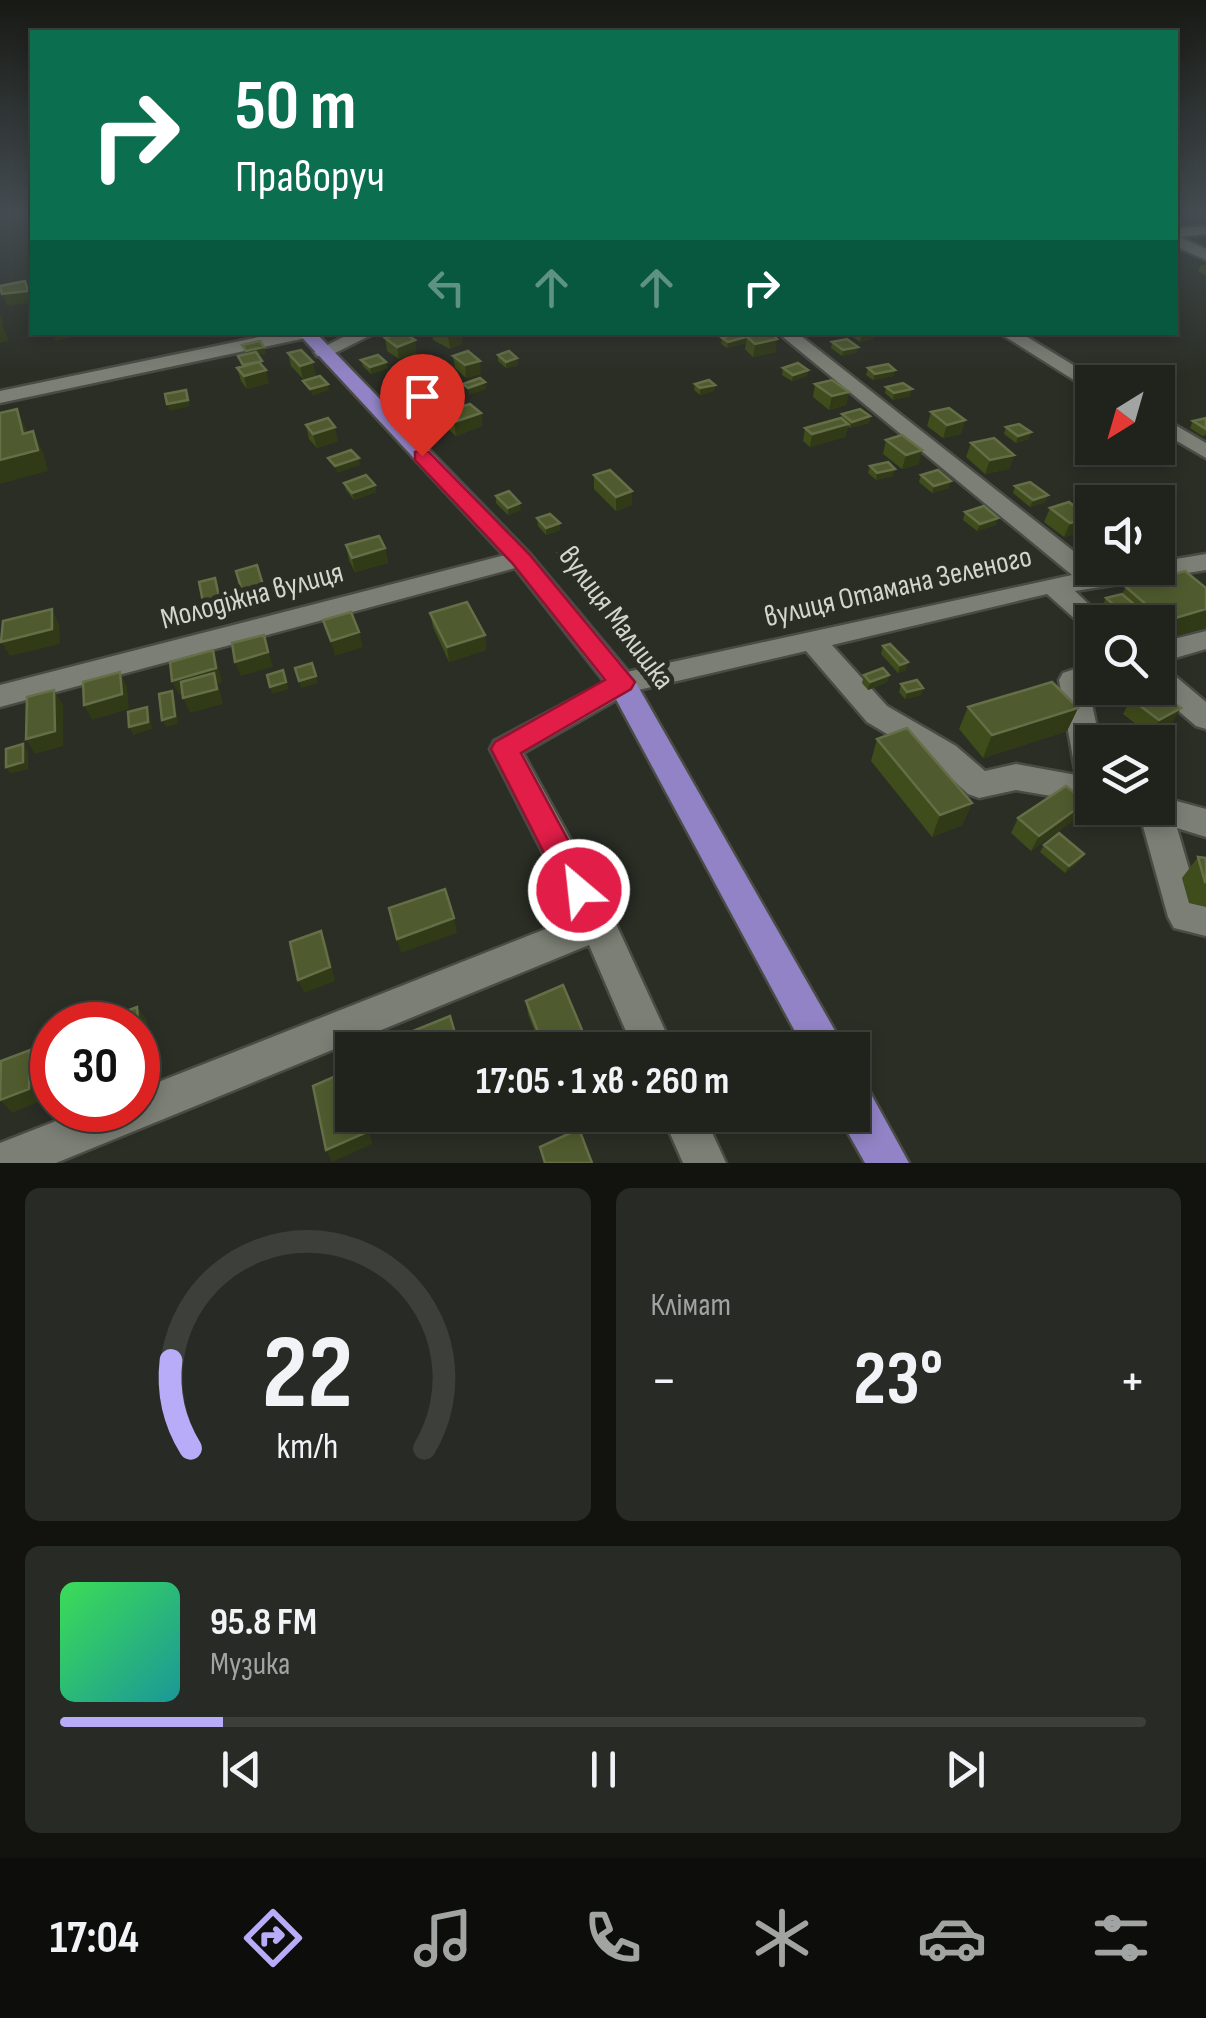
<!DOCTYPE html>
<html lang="uk">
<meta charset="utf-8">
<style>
body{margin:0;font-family:"Sofia Sans Condensed",sans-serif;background:#282a25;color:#f1f3f6;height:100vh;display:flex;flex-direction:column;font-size:38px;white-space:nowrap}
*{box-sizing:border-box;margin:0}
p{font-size:32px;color:#a2a4a3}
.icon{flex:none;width:55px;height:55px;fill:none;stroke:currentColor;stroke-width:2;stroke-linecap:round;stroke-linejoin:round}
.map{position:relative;height:1163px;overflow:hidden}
.panel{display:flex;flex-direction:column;gap:25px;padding:25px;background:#12130f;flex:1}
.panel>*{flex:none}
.hud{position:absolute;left:30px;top:30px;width:1148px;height:305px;border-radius:0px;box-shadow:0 5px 15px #0003,0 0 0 2px #3d3f3b;background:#0b6e4f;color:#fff;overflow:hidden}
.needle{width:65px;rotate:217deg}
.fabs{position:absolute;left:1075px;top:365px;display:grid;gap:20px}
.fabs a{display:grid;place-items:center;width:100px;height:100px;border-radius:0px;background:#20221c;box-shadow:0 5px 15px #0003,0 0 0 2px #3d3f3b;font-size:50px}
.speed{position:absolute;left:30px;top:1002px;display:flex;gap:20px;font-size:50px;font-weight:700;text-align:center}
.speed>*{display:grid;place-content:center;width:130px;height:130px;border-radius:50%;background:#20221c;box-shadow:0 5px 15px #0003,0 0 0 2px #3d3f3b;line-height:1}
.speed .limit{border:15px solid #d22;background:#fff;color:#111}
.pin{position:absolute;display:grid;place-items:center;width:85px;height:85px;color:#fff;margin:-102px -42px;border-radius:50% 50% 50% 0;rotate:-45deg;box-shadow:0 0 10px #0007}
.pin .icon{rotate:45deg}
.me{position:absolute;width:110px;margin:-55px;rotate:332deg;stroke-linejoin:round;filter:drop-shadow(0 0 8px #0008)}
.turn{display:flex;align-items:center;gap:35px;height:210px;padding:0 40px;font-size:45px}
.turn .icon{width:130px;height:130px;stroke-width:2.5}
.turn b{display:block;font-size:70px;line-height:85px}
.lanes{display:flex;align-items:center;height:95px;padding:0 40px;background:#0003;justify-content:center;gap:50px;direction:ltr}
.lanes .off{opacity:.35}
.big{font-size:75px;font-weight:700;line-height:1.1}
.panel .card{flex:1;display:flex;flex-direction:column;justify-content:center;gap:15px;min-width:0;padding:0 35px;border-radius:15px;background:#282a25}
.panel .dial{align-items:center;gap:0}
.dial svg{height:260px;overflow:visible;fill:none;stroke:#3d3f3b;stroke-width:7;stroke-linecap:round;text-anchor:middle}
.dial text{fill:#f1f3f6;stroke:none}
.song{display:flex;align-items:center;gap:30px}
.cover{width:120px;height:120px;border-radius:15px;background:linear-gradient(135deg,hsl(130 70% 55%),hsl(180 70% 35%))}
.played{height:10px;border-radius:5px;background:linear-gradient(90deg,#b8abf7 15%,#3d3f3b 15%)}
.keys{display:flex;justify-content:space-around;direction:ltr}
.heat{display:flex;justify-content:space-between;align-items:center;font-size:55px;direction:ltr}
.panel .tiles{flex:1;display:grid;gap:25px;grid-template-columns:1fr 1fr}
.card:last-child{grid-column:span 2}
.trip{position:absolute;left:335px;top:1032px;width:535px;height:100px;border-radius:0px;background:#20221c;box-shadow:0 5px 15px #0003,0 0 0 2px #3d3f3b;font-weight:700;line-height:100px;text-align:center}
.tab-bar{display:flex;height:160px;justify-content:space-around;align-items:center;background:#0d0e0b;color:#a2a4a3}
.tab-bar .icon{width:70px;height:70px}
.tab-bar .active{color:#b8abf7}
.tab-bar b{font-size:45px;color:#f1f3f6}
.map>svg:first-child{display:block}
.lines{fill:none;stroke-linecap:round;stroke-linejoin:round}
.minor-casing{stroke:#494b44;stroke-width:5}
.major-casing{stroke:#494b44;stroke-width:5}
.minor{fill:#7c7f75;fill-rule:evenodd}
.major{fill:#9183c5;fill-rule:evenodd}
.wall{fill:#3f4c1b}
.shaded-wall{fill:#303a17}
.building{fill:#4f5b2e;stroke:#646e47;stroke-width:2.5}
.route{fill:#e11d48;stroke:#92132f;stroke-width:2.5}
.labels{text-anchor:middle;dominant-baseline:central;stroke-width:10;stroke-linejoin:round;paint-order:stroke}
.street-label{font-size:30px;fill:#d3d5cf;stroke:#2a2e25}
</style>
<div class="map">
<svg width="1206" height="1163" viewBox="0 0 1206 1163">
<rect width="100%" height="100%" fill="#2a2e25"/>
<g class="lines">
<g class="minor-casing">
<path id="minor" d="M1206,226V234L1180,237L1206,249V260L1175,246V229Z
M283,332L315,333L306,338L0,403V391Z
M353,332H377L329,356H317L314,352Z
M777,332H796L1100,572L1158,568V562L1206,554V570L1075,591L1107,622H1092V631L1085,628L1047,594L832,645L887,706L956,746L985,771L1016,764L1076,775L1059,680L1063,673L1092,663V684L1088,685L1100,742H1092V803L1016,790L979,798L968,794L934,762L867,722L806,651L630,692L523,753L611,913L674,1050H634L589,945L56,1163H0V1143L84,1110H138V1090L576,917L490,749L494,741L622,673L1072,575Z
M998,332H1019L1101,382H1092V389L1085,387Z
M1158,415L1206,443V458L1158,430Z
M521,551L533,559L530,564L0,707V685Z
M1206,631V649L1158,663V643Z
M1158,667L1168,670L1206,702V729L1196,726L1152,688H1158Z
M1158,796L1206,809V837L1177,828L1199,903L1206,904V936L1174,928L1168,917L1138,808H1158Z
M662,1115H704L726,1163H683Z"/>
</g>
<g class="major-casing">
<path id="major" d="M297,332H315L530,554L632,676L846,1050H805L611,690L512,564Z
M852,1079L866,1085L909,1163H865L838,1115H852Z"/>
</g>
<use href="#minor" class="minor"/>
<use href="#major" class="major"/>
</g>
<path class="wall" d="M1201,265H1206V276L1198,271Z
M432,332H474V333L465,337L461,335L462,344L450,349L433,340Z
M742,332L776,352L753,357L745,349L746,343L727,348L721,344L722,338Z
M851,332H875L873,339L860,342L850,335Z
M385,338L417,353L399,359L387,351Z
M832,342L856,353L842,356L831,348Z
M242,345L264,347L265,354L258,355L269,383L247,389L241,381L237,368L242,366L238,356L246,354Z
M288,353L316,375L303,379L291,366Z
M498,355L518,365L506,368L498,361Z
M453,356L481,374L466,378L455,368Z
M361,360L388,368L371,374L363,366Z
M783,368L808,370L807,376L792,381L782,375Z
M868,368L894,376L873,380L866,375Z
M402,371L433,389L415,395L404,384Z
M695,384L715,385L714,391L700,395L694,390Z
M815,384L849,392L846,405L829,410L813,397Z
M886,387L910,396L893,400L885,393Z
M443,396L444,400L452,406V409L481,413L482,426L456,436L445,426L444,416L430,421L422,415L421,408L426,406L424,404L423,397Z
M931,412L965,420L961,434L943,438L927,426Z
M842,414L870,416L869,423L850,428L848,426L845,437L810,447L803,441L805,428L841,418Z
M1206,418V435L1202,436L1190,428L1193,421Z
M306,425L338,441L317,448L309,439Z
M1006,427L1029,439L1016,443L1004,434Z
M886,440L919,464L902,469L883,454Z
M971,443L1014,455L1009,469L985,474L966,457Z
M870,466L893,476L876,480L868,473Z
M594,475L632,505L616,511L594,489Z
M921,475L949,488L932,493L919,482Z
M344,483L375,485L376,492L354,500L346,490Z
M1015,486L1048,495L1045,502L1030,507L1013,493Z
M496,496L521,510L508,515L496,503Z
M1050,508L1089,517L1083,532L1064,537L1044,522Z
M965,512L996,525L977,531L963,520Z
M537,518L560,523V530L546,535L538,526Z
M346,545L385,548L388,563L355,572L349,560Z
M558,553L579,558V565L569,570L558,560Z
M1185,571L1166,639L1160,649L1158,650V622H1109L1099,613L1106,598L1122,594L1126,587Z
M430,613L485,635L486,650L449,662L433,627Z
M883,646L906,670L898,673L881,654Z
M864,675H889L887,682L868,690L862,683Z
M901,684L923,688L921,695L905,699L899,692Z
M1092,687V688H1119L1115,695L1107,704L1089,694Z
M1131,699L1172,723L1150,735L1123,714Z
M968,707L1078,708L1067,731L983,758L959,729Z
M877,739L972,803L962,825L932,837L871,761Z
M1086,802L1078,817L1031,851L1011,833L1018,818Z
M1044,845L1084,854L1080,861L1065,873L1040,852Z
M1198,857L1206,858V907L1189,903L1182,878Z
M526,1001L585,1050H542L528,1014Z"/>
<path class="shaded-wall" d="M25,281L32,303L7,306L2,294Z
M0,313L4,324H2L9,341L0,343Z
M52,332H76L77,336L55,341Z
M221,332H238L223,337Z
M457,332H461L462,344L450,349L448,336Z
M875,333L873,339L860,342L861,336Z
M747,337L746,343L727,348L728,342Z
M777,339L776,352L753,357L755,344Z
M415,340L417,353L399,359L397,347Z
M264,347L265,354L247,358L246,351Z
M858,347L856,353L842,356L843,350Z
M517,358L518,365L506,368V362Z
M480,361L481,374L466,378L465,365Z
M313,362L316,375L303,379L300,366Z
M386,362L388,368L371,374L370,367Z
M266,370L269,383L247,389L244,376Z
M808,370L807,376L792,381L793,375Z
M895,370L894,376L873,380L875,374Z
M431,376L433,389L415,395L413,382Z
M485,382L486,389L469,395L468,388Z
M328,384L329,390L312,396L310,389Z
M715,385L714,391L700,395V388Z
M912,389L910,396L893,400L894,393Z
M186,390L190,406L169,411L167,404Z
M849,392L846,405L829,410L832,396Z
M443,396L444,403L428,408L427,401Z
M452,406L453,412L443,413L444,416L430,421L429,414Z
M17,409L26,429L32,452L33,431L43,452L48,471L0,484V460L23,434Z
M481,413L482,426L456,436L454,422Z
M870,416L869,423L850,428L852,422Z
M965,420L961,434L943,438L947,425Z
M848,424L845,437L810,447L812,434Z
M335,427L338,441L317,448L313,434Z
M1031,432L1029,439L1016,443L1018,436Z
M922,450L919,464L902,469L906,455Z
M1014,455L1009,469L985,474L990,460Z
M359,458L360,465L337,473L335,466Z
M895,469L893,476L876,480L877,473Z
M951,481L949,488L932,493L934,486Z
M375,485L376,492L354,500L352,493Z
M632,491V505L616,511V497Z
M1048,495L1045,502L1030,507L1033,500Z
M520,503L521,510L508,515V508Z
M1089,517L1083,532L1064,537L1070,523Z
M998,518L996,525L977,531L980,524Z
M560,523V530L546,535V528Z
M385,548L388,563L355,572L352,558Z
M579,558V565L569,570L568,562Z
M215,578L222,605L206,609L203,602Z
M263,585L268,599L247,605L242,591Z
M52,609L59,624L60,644L10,656L1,642Z
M1206,609V628L1166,639L1160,649L1158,650V634L1165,621Z
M359,632L363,647L335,656L331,641Z
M264,635L273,667L241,676L235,662Z
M485,635L486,650L449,662L447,647Z
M213,650L218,665L222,683L218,684L223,704L190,713L183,698L216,685L179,695L172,681Z
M908,662L906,670L898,673L900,665Z
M120,672L127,687L129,709L92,720L84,705Z
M889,675L887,682L868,690L870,682Z
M316,676L318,683L301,688L299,681Z
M286,682L289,689L272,694L270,687Z
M923,688L921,695L905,699L907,692Z
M54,690L63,705V746L35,754L26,739Z
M172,691L175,698L178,724L166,727L162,720Z
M147,707L150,714L152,729L133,735L129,727Z
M1078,708L1067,731L983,758L992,735Z
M1181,708L1172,723L1150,735L1159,720Z
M23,744L28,752V769L10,774L6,767Z
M1086,802L1078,817L1031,851L1039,836Z
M972,803L962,825L932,837L940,815Z
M1084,854L1080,861L1065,873L1069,866Z
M454,918L457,933L401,953L397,939Z
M321,931L327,945L335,981L304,993L298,980Z
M137,1007L147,1020L150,1062L138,1066Z
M585,1037V1050H556Z
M30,1050L42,1064L41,1101L12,1113L0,1100Z
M363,1115H366L372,1144L332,1162L326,1150Z"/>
<path class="building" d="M25,281L28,291L2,294L0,286Z
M402,332L415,340L397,347L385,338Z
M742,332L749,336L728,342L722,338Z
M770,332L777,339L755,344L747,337Z
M847,339L858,347L843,350L832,342Z
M260,341L264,347L246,351L242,345Z
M301,350L313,362L300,366L288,353Z
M468,351L480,361L465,365L453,356Z
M509,351L517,358L506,362L498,355Z
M256,352L262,361L243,365L238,356Z
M378,355L386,362L370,367L361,360Z
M259,362L266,370L244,376L237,368Z
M798,363L808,370L793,375L783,368Z
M888,364L895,370L875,374L868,368Z
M419,366L431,376L413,382L402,371Z
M320,376L328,384L310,389L303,381Z
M480,378L485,382L468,388L463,384Z
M709,380L715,385L700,388L695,384Z
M832,380L849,392L832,396L815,384Z
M903,383L912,389L894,393L886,387Z
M186,390L188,400L167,404L165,394Z
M439,392L443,396L427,401L423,397Z
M444,400L452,406L429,414L421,408Z
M470,404L481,413L454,422L443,413Z
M949,408L965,420L947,425L931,412Z
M17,409L23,434L33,431L38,450L0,460V413Z
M860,409L870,416L852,422L842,414Z
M328,418L335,427L313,434L306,425Z
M841,418L848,424L812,434L805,428Z
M1206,418V429L1193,421Z
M1019,424L1031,432L1018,436L1006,427Z
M902,435L922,450L906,455L886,440Z
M994,438L1014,455L990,460L971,443Z
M351,450L359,458L335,466L328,458Z
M888,462L895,469L877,473L870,466Z
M610,470L632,491L616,497L594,475Z
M938,470L951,481L934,486L921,475Z
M366,475L375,485L352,493L344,483Z
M1030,482L1048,495L1033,500L1015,486Z
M509,491L520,503L508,508L496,496Z
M1069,502L1089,517L1070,523L1050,508Z
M984,506L998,518L980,524L965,512Z
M550,514L560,523L546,528L537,518Z
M379,536L385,548L352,558L346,545Z
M568,548L579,558L568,562L558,553Z
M257,565L263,585L242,591L236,571Z
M1185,571L1206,588V609L1165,621L1126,587Z
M215,578L219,597L203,602L199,582Z
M1122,594L1155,622H1133L1106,598Z
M467,602L485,635L447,647L430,613Z
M52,609V629L1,642L3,621Z
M351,612L359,632L331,641L323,620Z
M1158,625L1168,635L1158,638Z
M264,635L268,652L235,662L232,643Z
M890,644L908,662L900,665L883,646Z
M213,650L216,668L172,681L170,662Z
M312,663L316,676L299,681L295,668Z
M883,668L889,675L870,682L864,675Z
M283,670L286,682L270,687L267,675Z
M120,672L122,694L84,705L83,682Z
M214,673L217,689L183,698L181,682Z
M917,680L923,688L907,692L901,684Z
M1052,682L1078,708L992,735L968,707Z
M1095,688H1119L1111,696Z
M1153,688L1181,708L1159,720L1131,699Z
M54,690L55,731L26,739L27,697Z
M172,691L175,716L162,720L159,694Z
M147,707L148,722L129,727L128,712Z
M907,728L972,803L940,815L877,739Z
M23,744V762L6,767V749Z
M1066,786L1086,802L1039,836L1018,818Z
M1059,833L1084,854L1069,866L1044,845Z
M1198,857L1206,858V882H1205Z
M445,889L454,918L397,939L389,908Z
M321,931L330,967L298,980L290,942Z
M563,985L585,1037L556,1050H545L526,1001Z
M137,1007L140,1049L138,1050V1025H89Z
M450,1016L460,1050H419L413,1031Z
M30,1050L29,1089L0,1100L1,1061Z
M352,1069V1115H363L367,1132L326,1150L313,1086Z
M579,1129L592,1163H545L540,1147Z"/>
<linearGradient id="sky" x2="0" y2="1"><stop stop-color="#171914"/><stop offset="0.57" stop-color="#444c51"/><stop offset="1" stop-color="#444c51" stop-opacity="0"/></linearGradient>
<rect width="1206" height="373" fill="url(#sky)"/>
<path class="route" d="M422,450L429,452L529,554L635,682L631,689L521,753L595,890L590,900L579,904L568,900L491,749L495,742L605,680L513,564L415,460V452Z"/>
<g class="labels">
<g class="street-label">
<text transform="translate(898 587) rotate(-13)">вулиця Отамана Зеленого</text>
<text transform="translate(252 596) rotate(-15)">Молодіжна вулиця</text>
<text transform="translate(616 618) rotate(53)">вулиця Малишка</text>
</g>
</g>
</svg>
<div class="fabs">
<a><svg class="needle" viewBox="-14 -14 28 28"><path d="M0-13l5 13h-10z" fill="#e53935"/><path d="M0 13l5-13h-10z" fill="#a2a4a3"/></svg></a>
<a><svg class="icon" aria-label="sound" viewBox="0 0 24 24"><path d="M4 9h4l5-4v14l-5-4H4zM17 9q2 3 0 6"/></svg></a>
<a><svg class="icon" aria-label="search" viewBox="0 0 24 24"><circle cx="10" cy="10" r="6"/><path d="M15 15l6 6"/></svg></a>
<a><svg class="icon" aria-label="layers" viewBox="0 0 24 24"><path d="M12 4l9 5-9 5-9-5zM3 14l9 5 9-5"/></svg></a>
</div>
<div class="speed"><div class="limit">30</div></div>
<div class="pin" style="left:422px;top:456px;background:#d93025"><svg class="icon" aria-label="arrive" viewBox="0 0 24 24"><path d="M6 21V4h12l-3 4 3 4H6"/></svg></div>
<svg class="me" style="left:579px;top:890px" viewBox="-20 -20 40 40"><circle r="17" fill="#e11d48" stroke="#fff" stroke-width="3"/><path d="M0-11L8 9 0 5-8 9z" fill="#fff"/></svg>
<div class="trip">17:05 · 1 хв · 260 m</div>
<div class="hud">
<div class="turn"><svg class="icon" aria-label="right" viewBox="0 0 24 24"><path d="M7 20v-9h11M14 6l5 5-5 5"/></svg><div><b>50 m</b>Праворуч</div></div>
<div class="lanes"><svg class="icon off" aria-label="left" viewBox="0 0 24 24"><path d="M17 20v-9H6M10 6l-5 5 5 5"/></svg><svg class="icon off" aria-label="ahead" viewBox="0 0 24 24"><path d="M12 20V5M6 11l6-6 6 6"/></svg><svg class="icon off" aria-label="ahead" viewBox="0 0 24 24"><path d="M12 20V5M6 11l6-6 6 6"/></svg><svg class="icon" aria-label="right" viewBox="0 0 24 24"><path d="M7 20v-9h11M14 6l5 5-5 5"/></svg></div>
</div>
</div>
<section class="panel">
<div class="tiles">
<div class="card dial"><svg viewBox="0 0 100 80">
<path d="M14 69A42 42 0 1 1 86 69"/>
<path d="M14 69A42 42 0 0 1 8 42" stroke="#b8abf7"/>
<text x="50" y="56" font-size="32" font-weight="700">22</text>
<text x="50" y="72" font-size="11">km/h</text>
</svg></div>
<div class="card"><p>Клімат</p>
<div class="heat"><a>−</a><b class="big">23°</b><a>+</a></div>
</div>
<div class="card">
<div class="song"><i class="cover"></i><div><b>95.8 FM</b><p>Музика</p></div></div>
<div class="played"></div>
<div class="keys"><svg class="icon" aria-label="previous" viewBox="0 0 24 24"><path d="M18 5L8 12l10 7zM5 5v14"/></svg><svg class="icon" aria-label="pause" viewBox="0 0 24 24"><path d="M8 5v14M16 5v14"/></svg><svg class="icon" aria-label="next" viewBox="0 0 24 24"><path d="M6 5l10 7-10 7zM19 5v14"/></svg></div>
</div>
</div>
</section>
<nav class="tab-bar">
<b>17:04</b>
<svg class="icon active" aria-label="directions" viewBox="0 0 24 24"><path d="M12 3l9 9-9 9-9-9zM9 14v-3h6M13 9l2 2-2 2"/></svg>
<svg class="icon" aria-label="music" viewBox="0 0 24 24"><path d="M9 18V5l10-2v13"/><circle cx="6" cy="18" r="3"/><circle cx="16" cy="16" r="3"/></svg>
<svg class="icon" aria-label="phone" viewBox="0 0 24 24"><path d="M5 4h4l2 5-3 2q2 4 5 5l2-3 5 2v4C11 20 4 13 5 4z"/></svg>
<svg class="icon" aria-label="climate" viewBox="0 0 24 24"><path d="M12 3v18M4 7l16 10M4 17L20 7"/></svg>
<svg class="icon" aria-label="car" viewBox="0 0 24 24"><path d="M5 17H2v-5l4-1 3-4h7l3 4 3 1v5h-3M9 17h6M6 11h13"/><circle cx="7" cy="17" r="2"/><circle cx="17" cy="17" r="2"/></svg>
<svg class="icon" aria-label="filters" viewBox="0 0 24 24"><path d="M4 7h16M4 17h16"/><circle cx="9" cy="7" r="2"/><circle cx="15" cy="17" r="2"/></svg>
</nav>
